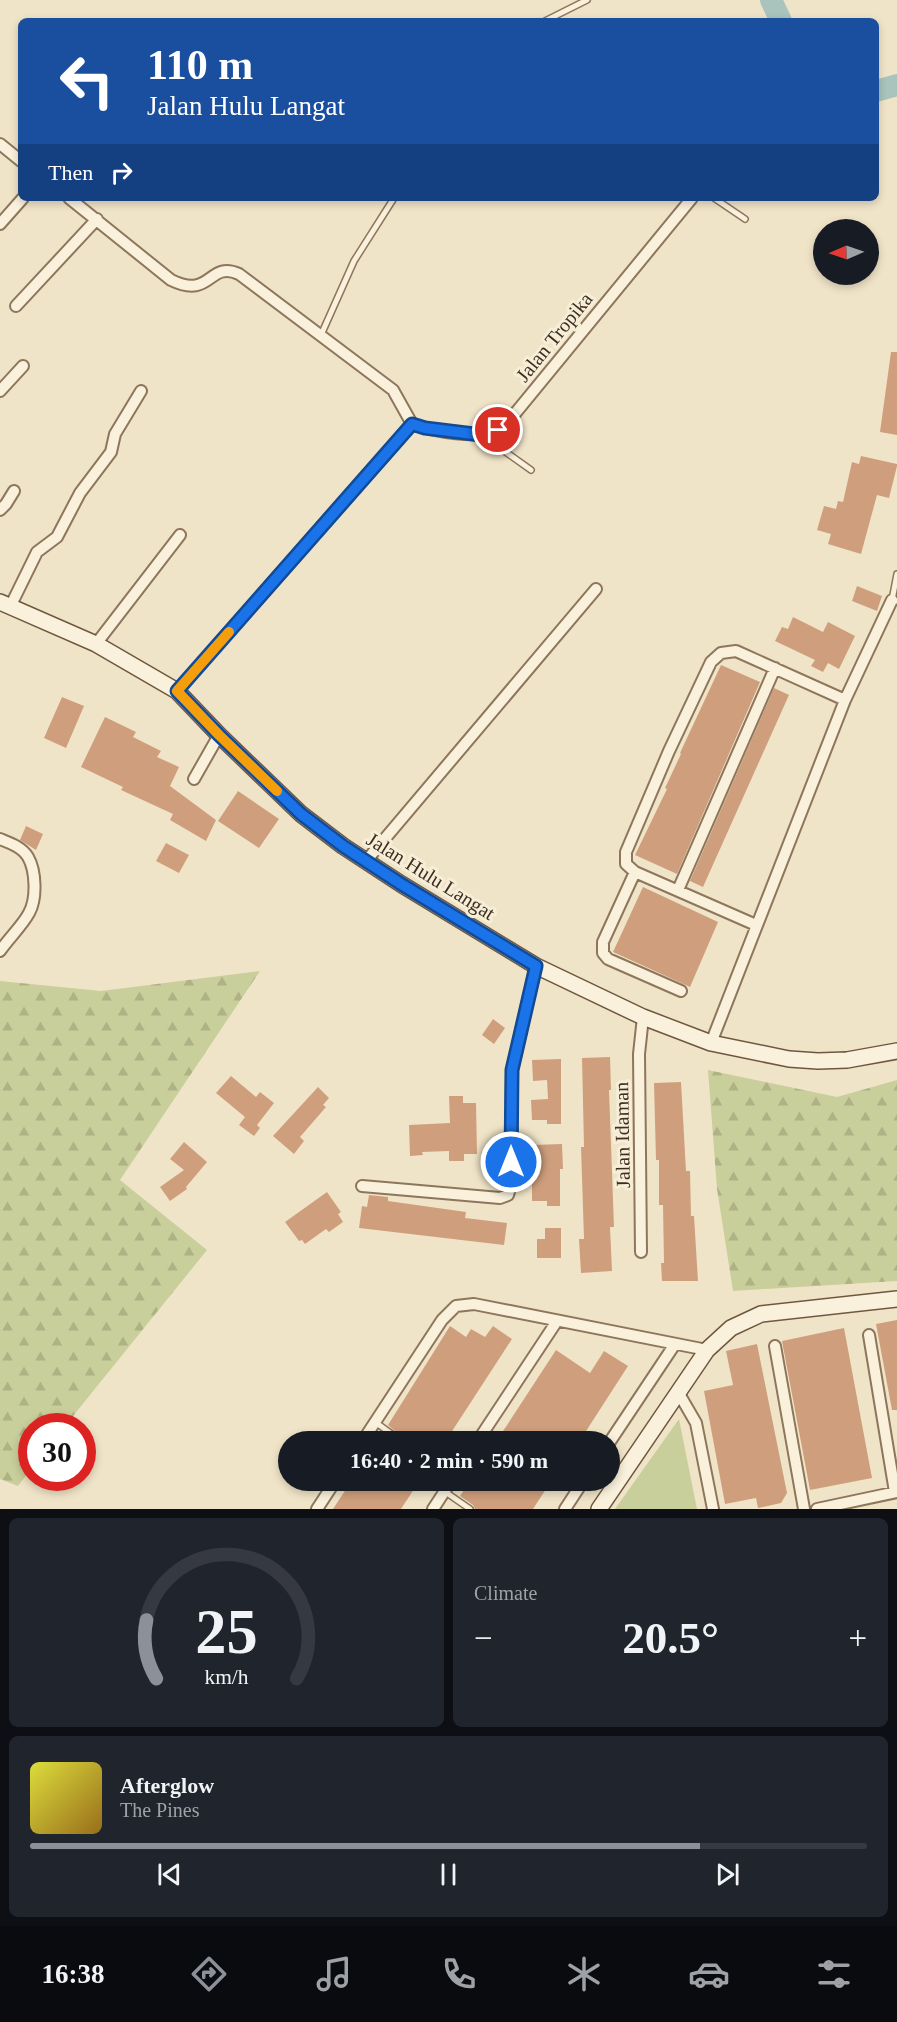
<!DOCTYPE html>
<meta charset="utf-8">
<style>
body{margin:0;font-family:"Times New Roman",serif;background:#20242c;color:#f1f3f6;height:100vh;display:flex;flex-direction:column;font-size:22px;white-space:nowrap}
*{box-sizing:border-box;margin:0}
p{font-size:20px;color:#9ea1a6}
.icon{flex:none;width:33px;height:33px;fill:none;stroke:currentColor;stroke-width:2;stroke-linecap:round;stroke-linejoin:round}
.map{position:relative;height:1509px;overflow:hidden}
.details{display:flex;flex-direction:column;gap:9px;padding:9px;background:#0d0f14;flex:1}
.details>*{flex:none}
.top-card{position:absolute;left:18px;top:18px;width:861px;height:183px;border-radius:9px;box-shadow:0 3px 9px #0003;background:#1a4fa0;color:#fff;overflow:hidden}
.needle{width:39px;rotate:268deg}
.fabs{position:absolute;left:813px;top:219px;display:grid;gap:12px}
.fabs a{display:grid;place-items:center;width:66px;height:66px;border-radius:50%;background:#171b24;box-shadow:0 3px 9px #0003;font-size:30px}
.speed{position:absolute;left:18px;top:1413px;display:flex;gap:12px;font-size:30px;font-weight:700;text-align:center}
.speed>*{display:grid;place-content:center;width:78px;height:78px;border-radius:50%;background:#171b24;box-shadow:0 3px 9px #0003;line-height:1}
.speed .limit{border:9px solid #d22;background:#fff;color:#111}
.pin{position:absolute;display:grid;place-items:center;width:51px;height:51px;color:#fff;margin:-26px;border:3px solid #fff;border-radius:50%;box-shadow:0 2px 6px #0007}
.me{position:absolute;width:66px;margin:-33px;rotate:0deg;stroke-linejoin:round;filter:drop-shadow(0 0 4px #0008)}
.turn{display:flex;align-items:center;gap:21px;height:126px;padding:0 30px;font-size:27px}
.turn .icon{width:78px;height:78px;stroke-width:2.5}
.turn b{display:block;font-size:42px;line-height:51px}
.then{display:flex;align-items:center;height:57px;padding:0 30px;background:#0003;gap:12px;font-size:22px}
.big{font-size:45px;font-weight:600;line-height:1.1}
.details .card{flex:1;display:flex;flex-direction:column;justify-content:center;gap:9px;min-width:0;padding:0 21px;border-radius:9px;background:#20242c}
.details .dial{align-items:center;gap:0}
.dial svg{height:156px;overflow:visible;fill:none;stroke:#363941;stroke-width:7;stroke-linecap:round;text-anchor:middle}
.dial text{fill:#f1f3f6;stroke:none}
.song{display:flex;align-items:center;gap:18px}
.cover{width:72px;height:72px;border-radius:9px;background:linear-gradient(135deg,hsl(60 70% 55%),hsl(40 70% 35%))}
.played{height:6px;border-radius:3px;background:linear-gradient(90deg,#8c9099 80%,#363941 80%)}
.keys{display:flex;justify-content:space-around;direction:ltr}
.heat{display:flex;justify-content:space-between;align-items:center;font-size:33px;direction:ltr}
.details .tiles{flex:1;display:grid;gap:9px;grid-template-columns:1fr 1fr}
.card:last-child{grid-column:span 2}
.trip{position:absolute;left:278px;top:1431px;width:342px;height:60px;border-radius:30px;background:#171b24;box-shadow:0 3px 9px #0003;font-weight:600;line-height:60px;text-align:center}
.dock{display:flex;height:96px;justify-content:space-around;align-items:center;background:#090b0e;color:#9ea1a6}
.dock .icon{width:42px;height:42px}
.dock .on{color:#8c9099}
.dock b{font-size:27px;color:#f1f3f6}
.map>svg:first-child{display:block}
.forest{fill:url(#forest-firs)}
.garden{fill:#c9cf9b}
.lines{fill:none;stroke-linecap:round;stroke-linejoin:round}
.river{stroke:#a9c4bc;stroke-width:22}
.building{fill:#cf9f7d}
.lane-casing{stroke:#8d765c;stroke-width:8}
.street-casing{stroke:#8d765c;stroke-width:14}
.secondary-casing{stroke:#6f573f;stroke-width:18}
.lane{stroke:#faf1dc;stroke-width:5}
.street{stroke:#faf1dc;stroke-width:10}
.secondary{stroke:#faf1dc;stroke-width:15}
.route-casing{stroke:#114b97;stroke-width:15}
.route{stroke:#1a73e8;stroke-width:10}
.slow{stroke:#f59e0b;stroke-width:10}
.labels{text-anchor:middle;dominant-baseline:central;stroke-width:6;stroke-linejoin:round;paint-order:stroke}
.street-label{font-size:20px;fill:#3d2e20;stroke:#f7eed8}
</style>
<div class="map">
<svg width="897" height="1509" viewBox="0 0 897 1509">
<defs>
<pattern id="forest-firs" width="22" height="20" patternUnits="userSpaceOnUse" patternTransform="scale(1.5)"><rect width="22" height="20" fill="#c9cf9b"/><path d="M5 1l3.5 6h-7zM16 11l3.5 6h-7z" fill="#aeb285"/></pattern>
</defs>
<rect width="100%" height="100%" fill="#f0e4c8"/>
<path class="forest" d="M260,971L120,1180L207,1250L65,1426H32L31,1469L18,1486L0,1479V981L101,991Z
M708,1070L837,1097L897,1080V1281L733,1291L717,1189Z"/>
<path class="garden" d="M679,1419L697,1509H615Z"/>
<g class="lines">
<path class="river" d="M771,0L781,21
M876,91L897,85"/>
</g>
<path class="building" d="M891,352H897V435L880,432Z
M861,456L897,464V466L889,498L877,495L861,554L828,544L831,534L817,530L824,506L836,509L838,501L843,502L852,462L859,464Z
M857,586L882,596L877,611L852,601Z
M793,617L823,632L828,622L855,636L839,669L828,663L823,672L811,666L815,660L775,641L782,627L788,629Z
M721,665L760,682L677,874L635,855L667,789L665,788L681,754L680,753Z
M774,688L789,695L703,887L690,881Z
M62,697L84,706L66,748L44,738Z
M105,717L136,732L133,737L161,751L157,757L179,767L170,786L216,820L206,841L170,820L173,814L121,790L123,787L81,767Z
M238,791L279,819L259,848L218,821Z
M26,826L43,834L36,850L20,840Z
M166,843L189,855L179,873L156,861Z
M643,887L718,922L690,987L613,952Z
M493,1019L505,1028L494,1044L482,1035Z
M610,1057L611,1090H609L614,1227H610L612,1271L581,1273L579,1239H584L581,1147H584L582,1058Z
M561,1059V1124H547V1120H532L531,1100L548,1099L547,1080L533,1081L532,1060Z
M231,1076L256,1097L260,1092L274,1103L257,1125L260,1128L254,1136L239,1125L245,1117L216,1093Z
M681,1082L686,1171H690L691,1216H694L698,1281H662L661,1263H664L663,1205H659V1160H656L654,1083Z
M318,1087L329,1098L323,1105L326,1107L300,1137L304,1141L294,1154L273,1136Z
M449,1096H463V1103H476L477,1154H464V1161H449V1151L422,1152L423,1155L410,1156L409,1125L450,1123Z
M184,1142L207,1162L186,1187L187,1189L170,1201L160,1187L184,1170L170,1159Z
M562,1144L563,1169H560V1206H547V1201H532V1181H534L532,1145Z
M327,1192L341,1212L338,1214L343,1222L329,1232L326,1229L305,1244L302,1240L299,1241L285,1222Z
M369,1195L388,1197V1201L466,1212L465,1218L507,1223L504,1245L359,1228L362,1206L367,1207Z
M545,1228H561V1258H537V1239H545Z
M897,1320V1410H892L876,1324Z
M450,1326L466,1337L471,1329L485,1337L493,1326L512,1339L445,1442H408L388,1425Z
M844,1328L872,1478L810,1490L782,1341Z
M757,1344L787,1493L781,1503L758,1508L756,1498L725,1504L704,1391L733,1385L726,1351Z
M556,1350L590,1373L604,1351L628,1366L579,1442H496Z
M352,1480H420L401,1509H333Z
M471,1480H552L533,1509H475L473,1505L460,1496Z"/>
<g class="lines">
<g class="lane-casing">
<path id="lane" d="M545,21L587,0
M714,198L745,219
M321,335L354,261L394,198
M491,433L500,448L531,470
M897,574L892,600L897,601
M375,1422L403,1442
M444,1491L470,1509"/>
</g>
<g class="street-casing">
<path id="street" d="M0,144L21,161
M69,198L171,280C212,300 208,260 239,274L393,390L412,424
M0,224L23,198
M16,306L97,219
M0,391L23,366
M412,424C432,431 480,440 498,430C503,427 508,421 513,416L692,198
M0,510L6,504L14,491
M10,607L37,552L57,537L80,493L111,452L115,434L141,391
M96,644L180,535
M177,691L412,424
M194,779L219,735
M0,839C10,843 22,847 28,857C36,871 37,899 29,913C22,926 9,938 0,951
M366,861L596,589
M635,872L603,942V953L608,959L681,991
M678,890L775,668
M756,925L635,872L626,864V852L669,751L711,662L721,653L736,651L845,700
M711,1043L845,700L892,600
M362,1186L500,1198L508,1195L511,1185L512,1070L536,966
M641,1252L639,1054L643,1017
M869,1335L895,1492
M775,1346L804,1509
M678,1392L696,1423L713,1509
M362,1442L442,1320L456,1306L474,1304L707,1350
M477,1442L557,1321
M609,1443L675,1344
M317,1509L336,1480
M433,1509L452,1480
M565,1509L584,1480
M817,1509L897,1492"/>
</g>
<g class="secondary-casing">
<path id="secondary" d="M0,602L96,644L177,691L219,735L301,814L343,846L401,884L536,966L643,1017L711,1043L789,1059L818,1061L847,1060L897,1051
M599,1509L707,1350L731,1328L761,1314L897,1299"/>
</g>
<use href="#lane" class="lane"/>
<use href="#street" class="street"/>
<use href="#secondary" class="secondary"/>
</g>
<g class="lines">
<g class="route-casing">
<path id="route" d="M498,430L482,435L425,428L412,424L177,691L219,735L301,814L343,846L401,884L536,966L512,1070L511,1162"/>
</g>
<use href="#route" class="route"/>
<path class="slow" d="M229,632L177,691L219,735L277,791"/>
</g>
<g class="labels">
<g class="street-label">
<text transform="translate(554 337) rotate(-51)">Jalan Tropika</text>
<text transform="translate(431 876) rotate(32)">Jalan Hulu Langat</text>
<text transform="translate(622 1135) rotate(-91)">Jalan Idaman</text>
</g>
</g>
</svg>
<div class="fabs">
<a><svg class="needle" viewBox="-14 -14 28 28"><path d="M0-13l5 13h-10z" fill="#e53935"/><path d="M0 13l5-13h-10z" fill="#9ea1a6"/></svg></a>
</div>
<div class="speed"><div class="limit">30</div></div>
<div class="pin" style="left:498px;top:430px;background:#d93025"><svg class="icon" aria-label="arrive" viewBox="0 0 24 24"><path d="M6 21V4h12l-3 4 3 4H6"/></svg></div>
<svg class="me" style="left:511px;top:1162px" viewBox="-20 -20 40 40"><circle r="17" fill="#1a73e8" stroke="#fff" stroke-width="3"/><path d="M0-11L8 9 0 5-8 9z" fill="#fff"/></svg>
<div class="trip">16:40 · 2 min · 590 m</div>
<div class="top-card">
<div class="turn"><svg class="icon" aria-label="left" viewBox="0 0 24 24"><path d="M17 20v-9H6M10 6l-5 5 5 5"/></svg><div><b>110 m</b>Jalan Hulu Langat</div></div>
<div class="then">Then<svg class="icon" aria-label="right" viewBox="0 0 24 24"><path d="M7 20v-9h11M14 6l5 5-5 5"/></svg></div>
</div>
</div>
<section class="details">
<div class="tiles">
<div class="card dial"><svg viewBox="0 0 100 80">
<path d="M14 69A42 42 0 1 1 86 69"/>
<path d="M14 69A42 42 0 0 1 9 39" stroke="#8c9099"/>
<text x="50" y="56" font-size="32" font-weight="700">25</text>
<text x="50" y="72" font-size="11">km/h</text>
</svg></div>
<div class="card"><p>Climate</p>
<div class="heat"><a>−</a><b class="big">20.5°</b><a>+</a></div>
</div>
<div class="card">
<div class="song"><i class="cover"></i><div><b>Afterglow</b><p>The Pines</p></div></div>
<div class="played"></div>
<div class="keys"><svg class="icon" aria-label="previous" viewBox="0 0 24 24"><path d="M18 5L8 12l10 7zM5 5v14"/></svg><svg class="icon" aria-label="pause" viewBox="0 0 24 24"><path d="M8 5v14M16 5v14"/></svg><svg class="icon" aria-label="next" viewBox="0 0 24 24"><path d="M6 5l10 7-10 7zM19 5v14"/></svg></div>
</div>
</div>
</section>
<nav class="dock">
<b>16:38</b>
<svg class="icon on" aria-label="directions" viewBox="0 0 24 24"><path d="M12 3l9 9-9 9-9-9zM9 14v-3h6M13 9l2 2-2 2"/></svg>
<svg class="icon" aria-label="music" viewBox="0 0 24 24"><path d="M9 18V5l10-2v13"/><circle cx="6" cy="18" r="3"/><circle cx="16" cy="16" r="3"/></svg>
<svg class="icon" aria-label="phone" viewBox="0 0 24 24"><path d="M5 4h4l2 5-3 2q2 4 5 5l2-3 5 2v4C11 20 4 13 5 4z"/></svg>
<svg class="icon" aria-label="climate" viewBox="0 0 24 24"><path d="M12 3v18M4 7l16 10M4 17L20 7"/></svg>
<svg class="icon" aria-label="car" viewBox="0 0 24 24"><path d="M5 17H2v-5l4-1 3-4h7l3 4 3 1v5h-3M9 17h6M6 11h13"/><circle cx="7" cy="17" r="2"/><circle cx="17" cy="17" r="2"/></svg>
<svg class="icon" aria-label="filters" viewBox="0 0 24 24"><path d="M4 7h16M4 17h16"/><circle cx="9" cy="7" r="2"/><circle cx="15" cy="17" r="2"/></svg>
</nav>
